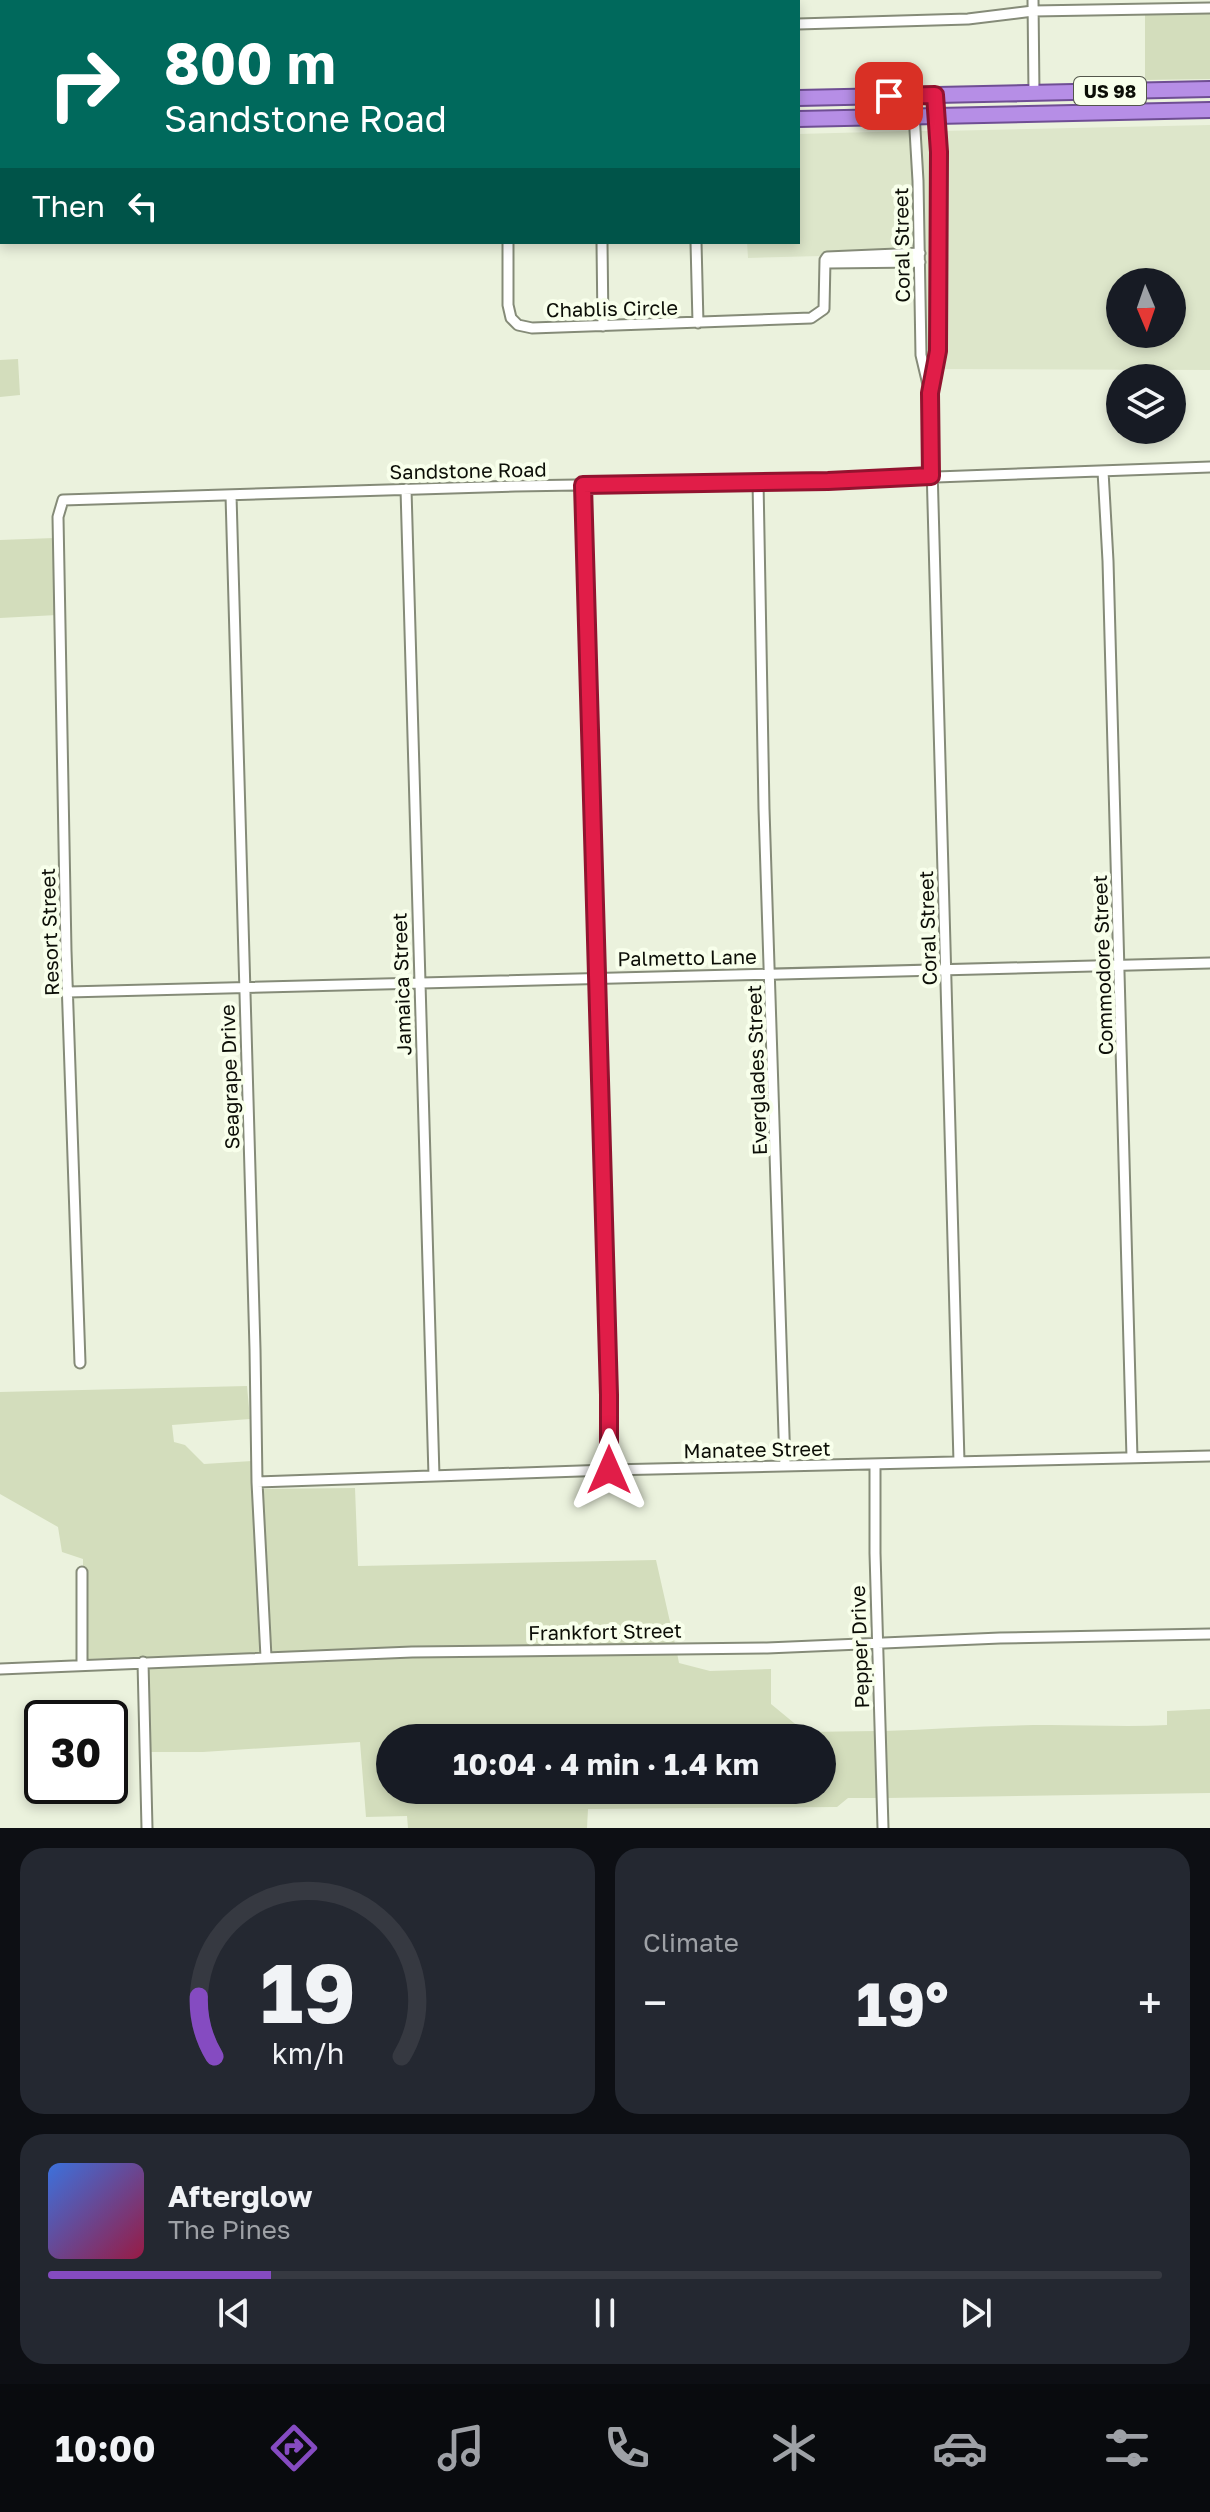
<!DOCTYPE html>
<meta charset="utf-8">
<style>
body{margin:0;font-family:"Golos Text",sans-serif;background:#242831;color:#f1f3f6;height:100vh;display:flex;flex-direction:column;font-size:30px;white-space:nowrap}
*{box-sizing:border-box;margin:0}
p{font-size:26px;color:#9ea1a6}
.icon{flex:none;width:44px;height:44px;fill:none;stroke:currentColor;stroke-width:2;stroke-linecap:round;stroke-linejoin:round}
.map{position:relative;height:1828px;overflow:hidden}
.sheet{display:flex;flex-direction:column;gap:20px;padding:20px;background:#0d0f14;flex:1}
.sheet>*{flex:none}
.banner{position:absolute;left:0px;top:0px;width:800px;height:244px;box-shadow:0 4px 12px #0003;background:#00695c;color:#fff;overflow:hidden}
.needle{width:52px;rotate:178deg}
.buttons{position:absolute;left:1106px;top:268px;display:grid;gap:16px}
.buttons a{display:grid;place-items:center;width:80px;height:80px;border-radius:50%;background:#171b24;box-shadow:0 4px 12px #0003;font-size:40px}
.speed{position:absolute;left:24px;top:1700px;display:flex;gap:16px;font-size:40px;font-weight:700;text-align:center}
.speed>*{display:grid;place-content:center;width:104px;height:104px;border-radius:50%;background:#171b24;box-shadow:0 4px 12px #0003;line-height:1}
.speed .limit{border:4px solid #111;border-radius:12px;background:#fff;color:#111}
.pin{position:absolute;display:grid;place-items:center;width:68px;height:68px;color:#fff;margin:-34px;border-radius:16px;box-shadow:0 4px 12px #0006}
.me{position:absolute;width:88px;margin:-44px;rotate:0deg;stroke-linejoin:round;filter:drop-shadow(0 0 6px #0008)}
.turn{display:flex;align-items:center;gap:28px;height:168px;padding:0 32px;font-size:36px}
.turn .icon{width:104px;height:104px;stroke-width:2.5}
.turn b{display:block;font-size:56px;line-height:68px}
.then{display:flex;align-items:center;height:76px;padding:0 32px;background:#0003;gap:16px;font-size:30px}
.big{font-size:60px;font-weight:700;line-height:1.1}
.sheet .card{flex:1;display:flex;flex-direction:column;justify-content:center;gap:12px;min-width:0;padding:0 28px;border-radius:24px;background:#242831}
.sheet .dial{align-items:center;gap:0}
.dial svg{height:208px;overflow:visible;fill:none;stroke:#363941;stroke-width:7;stroke-linecap:round;text-anchor:middle}
.dial text{fill:#f1f3f6;stroke:none}
.song{display:flex;align-items:center;gap:24px}
.cover{width:96px;height:96px;border-radius:12px;background:linear-gradient(135deg,hsl(220 70% 55%),hsl(340 70% 35%))}
.played{height:8px;border-radius:4px;background:linear-gradient(90deg,#854bc1 20%,#363941 20%)}
.keys{display:flex;justify-content:space-around;direction:ltr}
.heat{display:flex;justify-content:space-between;align-items:center;font-size:44px;direction:ltr}
.sheet .tiles{flex:1;display:grid;gap:20px;grid-template-columns:1fr 1fr}
.card:last-child{grid-column:span 2}
.trip{position:absolute;left:376px;top:1724px;width:460px;height:80px;border-radius:40px;background:#171b24;box-shadow:0 4px 12px #0003;font-weight:700;line-height:80px;text-align:center}
.dock{display:flex;height:128px;justify-content:space-around;align-items:center;background:#090b0e;color:#9ea1a6}
.dock .icon{width:56px;height:56px}
.dock .current{color:#854bc1}
.dock b{font-size:36px;color:#f1f3f6}
.map>svg:first-child{display:block}
.built{fill:#dde6ca;fill-rule:evenodd}
.green{fill:#d3ddbc;fill-rule:evenodd}
.lines{fill:none;stroke-linecap:round;stroke-linejoin:round}
.minor-casing{stroke:#858b78;stroke-width:13}
.trunk-casing{stroke:#6f4e94;stroke-width:18}
.minor{stroke:#fff;stroke-width:9}
.trunk{stroke:#b68ee6;stroke-width:14}
.route-casing{stroke:#92132f;stroke-width:20}
.route{stroke:#e11d48;stroke-width:14}
.labels{text-anchor:middle;dominant-baseline:central;stroke-width:8;stroke-linejoin:round;paint-order:stroke}
.shield{fill:#f8ffeb;stroke:#53564b;stroke-width:2}
.shield-label{font-size:18px;font-weight:bold;fill:#0c0e07}
.street-label{font-size:20px;fill:#0c0e07;stroke:#f8ffeb}
</style>
<div class="map">
<svg width="1210" height="1828" viewBox="0 0 1210 1828">
<rect width="100%" height="100%" fill="#ebf2dd"/>
<path class="built" d="M1210,125V370L939,369L942,131ZM1120,282H1172V334H1120Z
M911,131L916,248L827,252L821,256L748,258L747,242H798V134Z
M919,131H934V350L930,369L926,354L923,180Z"/>
<path class="green" d="M0,0H269V2H2L0,105Z
M1210,13V79L1145,80V14Z
M18,359L20,395L0,397V360Z
M54,538L57,615L0,618V540Z
M247,1386L250,1419L172,1425L174,1442L185,1445L204,1464L252,1461L261,1653L87,1659L86,1568L83,1567V1559L62,1552L58,1527L0,1494V1392Z
M355,1488L358,1566L656,1560L675,1644L270,1652L261,1489Z
M677,1653L679,1663L710,1671L771,1669V1704L805,1732L876,1731L878,1798H848L837,1807L588,1809L587,1828H408L407,1816L366,1817L360,1742L203,1752H149L148,1667L412,1657ZM390,1738H822V1790H390Z
M1210,1709V1793L886,1798L884,1731C939,1729 995,1725 1050,1725C1090,1725 1128,1727 1167,1725V1711Z"/>
<g class="lines">
<g class="minor-casing">
<path id="minor" d="M273,0V2
M334,0V2
M1033,0L1034,93
M798,24L968,19L1033,11L1210,8
M913,96L918,181L921,355L930,393L959,1462
M508,242V305L511,318L518,325L532,328L811,318L824,309L825,260
M602,242L603,326
M696,242L698,323
M825,260L827,257L920,253
M825,260L828,263L920,262
M931,390L938,351L939,152L935,95
M1103,471L1108,561L1132,1458
M758,481L764,809L785,1466
M583,485L609,1395V1470
M406,489L434,1476
M231,495L255,1349L257,1482L266,1657
M68,992L1210,963
M80,1363L66,951L58,517L63,500L515,486L828,481L1210,467
M875,1464V1553L883,1828
M257,1482L609,1470L1210,1456
M82,1572V1664
M143,1662L147,1828
M0,1669L412,1652L767,1648L1000,1638L1210,1634"/>
</g>
<g class="trunk-casing">
<path id="trunk" d="M798,98L1210,89
M0,117H2
M798,119L1210,110
M0,137H2"/>
</g>
<use href="#minor" class="minor"/>
<use href="#trunk" class="trunk"/>
</g>
<g class="lines">
<g class="route-casing">
<path id="route" d="M609,1470V1395L583,485L828,481L931,476L930,393L938,351L939,152L935,95L889,96"/>
</g>
<use href="#route" class="route"/>
</g>
<g class="labels">
<rect class="shield" x="1074" y="77" width="72" height="28" rx="6"/>
<g class="shield-label">
<text x="1110" y="91">US 98</text>
</g>
<g class="street-label">
<text transform="translate(901 245) rotate(-91)">Coral Street</text>
<text transform="translate(612 308) rotate(-1)">Chablis Circle</text>
<text transform="translate(468 470) rotate(-1)">Sandstone Road</text>
<text transform="translate(927 928) rotate(-92)">Coral Street</text>
<text transform="translate(49 932) rotate(-92)">Resort Street</text>
<text transform="translate(687 957) rotate(-1)">Palmetto Lane</text>
<text transform="translate(1102 965) rotate(-92)">Commodore Street</text>
<text transform="translate(401 984) rotate(-92)">Jamaica Street</text>
<text transform="translate(756 1070) rotate(-92)">Everglades Street</text>
<text transform="translate(229 1077) rotate(-92)">Seagrape Drive</text>
<text transform="translate(757 1449) rotate(-1)">Manatee Street</text>
<text transform="translate(605 1631) rotate(-1)">Frankfort Street</text>
<text transform="translate(859 1647) rotate(-92)">Pepper Drive</text>
</g>
</g>
</svg>
<div class="buttons">
<a><svg class="needle" viewBox="-14 -14 28 28"><path d="M0-13l5 13h-10z" fill="#e53935"/><path d="M0 13l5-13h-10z" fill="#9ea1a6"/></svg></a>
<a><svg class="icon" aria-label="layers" viewBox="0 0 24 24"><path d="M12 4l9 5-9 5-9-5zM3 14l9 5 9-5"/></svg></a>
</div>
<div class="speed"><div class="limit">30</div></div>
<div class="pin" style="left:889px;top:96px;background:#d93025"><svg class="icon" aria-label="arrive" viewBox="0 0 24 24"><path d="M6 21V4h12l-3 4 3 4H6"/></svg></div>
<svg class="me" style="left:609px;top:1470px" viewBox="-20 -20 40 40"><path d="M0-17L14 15 0 8-14 15z" fill="#e11d48" stroke="#fff" stroke-width="4"/></svg>
<div class="trip">10:04 · 4 min · 1.4 km</div>
<div class="banner">
<div class="turn"><svg class="icon" aria-label="right" viewBox="0 0 24 24"><path d="M7 20v-9h11M14 6l5 5-5 5"/></svg><div><b>800 m</b>Sandstone Road</div></div>
<div class="then">Then<svg class="icon" aria-label="left" viewBox="0 0 24 24"><path d="M17 20v-9H6M10 6l-5 5 5 5"/></svg></div>
</div>
</div>
<section class="sheet">
<div class="tiles">
<div class="card dial"><svg viewBox="0 0 100 80">
<path d="M14 69A42 42 0 1 1 86 69"/>
<path d="M14 69A42 42 0 0 1 8 46" stroke="#854bc1"/>
<text x="50" y="56" font-size="32" font-weight="700">19</text>
<text x="50" y="72" font-size="11">km/h</text>
</svg></div>
<div class="card"><p>Climate</p>
<div class="heat"><a>−</a><b class="big">19°</b><a>+</a></div>
</div>
<div class="card">
<div class="song"><i class="cover"></i><div><b>Afterglow</b><p>The Pines</p></div></div>
<div class="played"></div>
<div class="keys"><svg class="icon" aria-label="previous" viewBox="0 0 24 24"><path d="M18 5L8 12l10 7zM5 5v14"/></svg><svg class="icon" aria-label="pause" viewBox="0 0 24 24"><path d="M8 5v14M16 5v14"/></svg><svg class="icon" aria-label="next" viewBox="0 0 24 24"><path d="M6 5l10 7-10 7zM19 5v14"/></svg></div>
</div>
</div>
</section>
<nav class="dock">
<b>10:00</b>
<svg class="icon current" aria-label="directions" viewBox="0 0 24 24"><path d="M12 3l9 9-9 9-9-9zM9 14v-3h6M13 9l2 2-2 2"/></svg>
<svg class="icon" aria-label="music" viewBox="0 0 24 24"><path d="M9 18V5l10-2v13"/><circle cx="6" cy="18" r="3"/><circle cx="16" cy="16" r="3"/></svg>
<svg class="icon" aria-label="phone" viewBox="0 0 24 24"><path d="M5 4h4l2 5-3 2q2 4 5 5l2-3 5 2v4C11 20 4 13 5 4z"/></svg>
<svg class="icon" aria-label="climate" viewBox="0 0 24 24"><path d="M12 3v18M4 7l16 10M4 17L20 7"/></svg>
<svg class="icon" aria-label="car" viewBox="0 0 24 24"><path d="M5 17H2v-5l4-1 3-4h7l3 4 3 1v5h-3M9 17h6M6 11h13"/><circle cx="7" cy="17" r="2"/><circle cx="17" cy="17" r="2"/></svg>
<svg class="icon" aria-label="filters" viewBox="0 0 24 24"><path d="M4 7h16M4 17h16"/><circle cx="9" cy="7" r="2"/><circle cx="15" cy="17" r="2"/></svg>
</nav>
